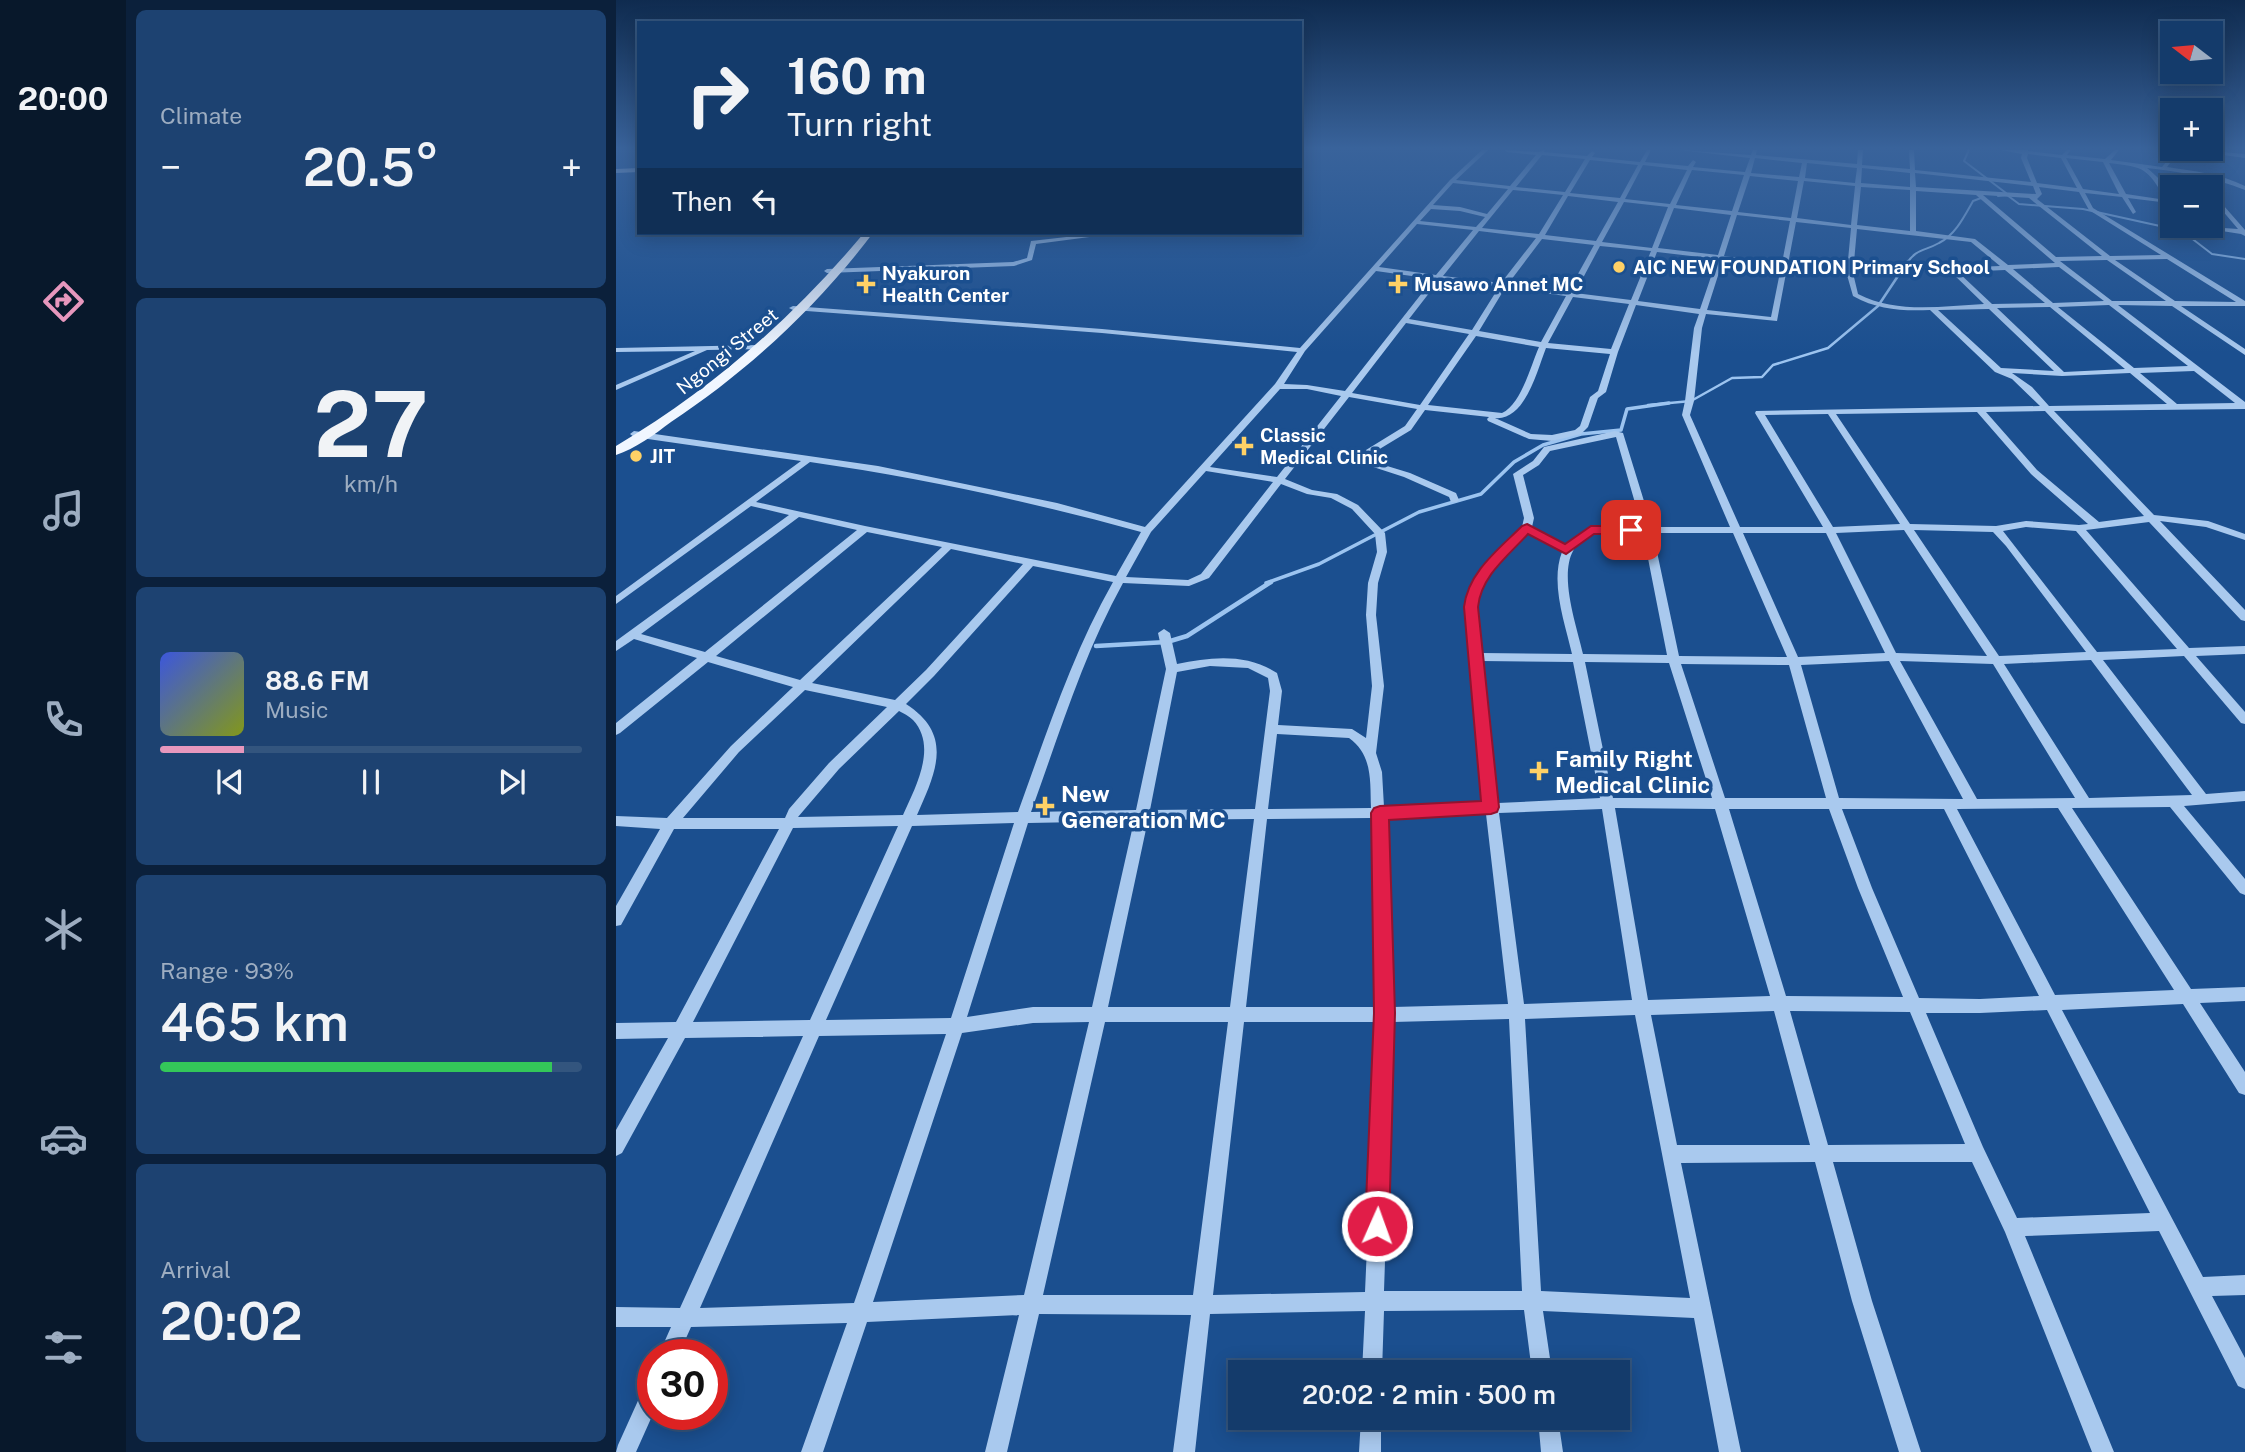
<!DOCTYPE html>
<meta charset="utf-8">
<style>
body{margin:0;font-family:"Public Sans",sans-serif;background:#1d4271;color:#f1f3f6;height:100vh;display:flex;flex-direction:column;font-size:26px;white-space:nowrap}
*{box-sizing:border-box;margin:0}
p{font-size:23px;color:#9dadc1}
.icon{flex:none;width:38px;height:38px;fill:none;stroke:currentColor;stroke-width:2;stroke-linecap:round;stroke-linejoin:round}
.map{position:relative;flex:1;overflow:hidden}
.details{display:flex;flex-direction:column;gap:10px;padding:10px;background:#0b203b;width:490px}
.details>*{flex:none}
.guide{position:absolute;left:21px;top:21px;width:665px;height:214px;border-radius:0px;box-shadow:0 4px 18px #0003,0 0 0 2px #33557e;background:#143b6b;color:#f1f3f6;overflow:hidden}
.needle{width:46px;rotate:286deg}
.buttons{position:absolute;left:1544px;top:21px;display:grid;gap:14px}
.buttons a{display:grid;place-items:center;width:63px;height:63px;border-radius:0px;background:#143b6b;box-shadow:0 4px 18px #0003,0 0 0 2px #33557e;font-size:35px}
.speed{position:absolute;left:21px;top:1339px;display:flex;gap:14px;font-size:35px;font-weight:700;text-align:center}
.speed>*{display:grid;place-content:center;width:91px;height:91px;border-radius:50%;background:#143b6b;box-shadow:0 4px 18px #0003,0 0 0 2px #33557e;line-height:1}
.speed .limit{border:10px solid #d22;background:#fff;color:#111}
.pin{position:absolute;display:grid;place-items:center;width:60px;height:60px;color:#fff;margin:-30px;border-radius:14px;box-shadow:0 4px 10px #0006}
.me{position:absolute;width:77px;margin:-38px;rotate:2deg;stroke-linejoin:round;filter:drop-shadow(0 0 5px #0008)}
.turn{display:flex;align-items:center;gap:24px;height:147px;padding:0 35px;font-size:32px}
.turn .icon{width:91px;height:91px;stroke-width:2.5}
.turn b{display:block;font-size:49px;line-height:60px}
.then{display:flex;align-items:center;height:66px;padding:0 35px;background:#0003;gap:14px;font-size:26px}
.big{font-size:52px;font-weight:600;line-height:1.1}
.details .widget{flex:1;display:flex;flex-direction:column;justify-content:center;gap:10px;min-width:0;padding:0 24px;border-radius:10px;background:#1d4271}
.details .dial{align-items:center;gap:0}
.dial b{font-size:91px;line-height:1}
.song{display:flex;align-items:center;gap:21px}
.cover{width:84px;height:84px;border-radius:10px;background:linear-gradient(135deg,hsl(230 70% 55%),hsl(70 70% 35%))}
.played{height:7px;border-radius:4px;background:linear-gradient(90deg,#e797bd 20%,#33557e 20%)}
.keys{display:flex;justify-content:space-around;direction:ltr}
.heat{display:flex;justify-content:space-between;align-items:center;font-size:38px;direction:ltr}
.charge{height:10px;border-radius:5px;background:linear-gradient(90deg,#34c759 93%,#33557e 0)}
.trip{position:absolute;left:612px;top:1360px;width:402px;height:70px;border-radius:0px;background:#143b6b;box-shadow:0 4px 18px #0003,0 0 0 2px #33557e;font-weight:600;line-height:70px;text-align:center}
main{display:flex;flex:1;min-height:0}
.tab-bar{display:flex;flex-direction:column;width:126px;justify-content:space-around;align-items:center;background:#08182b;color:#9dadc1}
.tab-bar .icon{width:49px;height:49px}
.tab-bar .active{color:#e797bd}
.tab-bar b{font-size:32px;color:#f1f3f6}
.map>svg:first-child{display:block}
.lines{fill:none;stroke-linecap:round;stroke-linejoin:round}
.stream-far3{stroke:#9cc4f0;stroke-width:2}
.stream-far2{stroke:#9cc4f0;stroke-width:2.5}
.stream-far1{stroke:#9cc4f0;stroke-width:3.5}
.stream{stroke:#9cc4f0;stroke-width:4.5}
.minor{fill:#a9c9ee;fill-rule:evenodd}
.major{fill:#f0f6ff;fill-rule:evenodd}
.route{fill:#e11d48;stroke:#92132f;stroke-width:2}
.poi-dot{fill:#ffd166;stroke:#1b4f8f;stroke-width:2.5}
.labels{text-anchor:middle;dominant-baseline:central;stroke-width:7;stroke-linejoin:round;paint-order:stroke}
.far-poi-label{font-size:19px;font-weight:bold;fill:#fff;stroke:#1b4f8f;text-anchor:start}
.far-street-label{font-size:19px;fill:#fff;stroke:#1b4f8f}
.poi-label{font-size:23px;font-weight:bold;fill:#fff;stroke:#1b4f8f;text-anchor:start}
</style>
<main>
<nav class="tab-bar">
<b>20:00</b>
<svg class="icon active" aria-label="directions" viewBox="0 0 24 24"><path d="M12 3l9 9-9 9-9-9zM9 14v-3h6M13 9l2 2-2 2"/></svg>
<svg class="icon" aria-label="music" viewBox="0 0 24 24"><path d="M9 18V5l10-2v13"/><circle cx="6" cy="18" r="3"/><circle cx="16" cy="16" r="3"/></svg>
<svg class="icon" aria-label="phone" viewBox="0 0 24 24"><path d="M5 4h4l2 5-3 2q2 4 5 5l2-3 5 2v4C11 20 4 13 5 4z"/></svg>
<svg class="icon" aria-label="climate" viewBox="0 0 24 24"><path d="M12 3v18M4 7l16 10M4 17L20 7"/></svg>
<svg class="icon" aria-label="car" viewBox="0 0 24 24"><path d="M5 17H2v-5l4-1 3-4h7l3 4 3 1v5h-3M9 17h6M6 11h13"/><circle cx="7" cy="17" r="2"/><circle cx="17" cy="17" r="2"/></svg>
<svg class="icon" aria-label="filters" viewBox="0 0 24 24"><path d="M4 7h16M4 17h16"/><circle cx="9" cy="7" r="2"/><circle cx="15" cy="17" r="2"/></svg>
</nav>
<section class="details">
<div class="widget"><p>Climate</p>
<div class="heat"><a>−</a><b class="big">20.5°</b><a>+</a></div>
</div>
<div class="widget dial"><b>27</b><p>km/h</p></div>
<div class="widget">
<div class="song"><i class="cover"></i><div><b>88.6 FM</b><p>Music</p></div></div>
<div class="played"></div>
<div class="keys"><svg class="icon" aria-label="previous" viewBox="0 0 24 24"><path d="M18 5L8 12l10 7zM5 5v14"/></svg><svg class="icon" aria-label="pause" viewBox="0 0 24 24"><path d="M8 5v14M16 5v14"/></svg><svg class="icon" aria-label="next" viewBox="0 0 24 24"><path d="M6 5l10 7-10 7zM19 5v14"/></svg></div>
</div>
<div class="widget"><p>Range · 93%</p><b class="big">465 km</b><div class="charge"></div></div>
<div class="widget"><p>Arrival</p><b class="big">20:02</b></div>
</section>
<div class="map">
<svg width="1629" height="1452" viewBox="0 0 1629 1452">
<rect width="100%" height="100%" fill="#1b4f8f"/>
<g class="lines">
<path class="stream-far3" d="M1353,150L1348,161L1390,193
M1382,196L1391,195L1403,204L1467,209L1553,228L1570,234L1596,254L1629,259
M1291,263C1300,249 1309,251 1323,243C1339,235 1348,217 1357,201L1365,198"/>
<path class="stream-far2" d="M1032,405L1075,401L1116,378L1146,377L1157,365L1212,348L1262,306L1292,261"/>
<path class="stream-far1" d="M650,583L703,564L803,512L865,494L898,462L927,445L965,434L1005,430L1011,409L1053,403"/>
<path class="stream" d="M480,646L551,642L571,636L655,582"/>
<path class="minor" d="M866,150H872L840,180L894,186L920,155L891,152L889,150L923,152L929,150L928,152L971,156L976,151L979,153L976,157L1024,162L1031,150H1035L1029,162L1072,166L1077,160L1080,162L1077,167L1129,172L1134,158L1063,150L1135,155L1137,150H1141L1140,155L1241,164L1242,150H1247L1246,165L1294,169L1293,150H1298L1299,170L1415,182L1405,158L1406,154L1385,150H1412V151L1446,155L1451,150H1455L1451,155L1489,159L1499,150H1503L1495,160L1546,167L1560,150H1564L1551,167C1577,171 1605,174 1629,186V190C1597,177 1565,172 1531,168C1542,177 1556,190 1556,206L1553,203L1512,198L1520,212L1517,214L1506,197L1469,193L1477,208L1629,301V306H1565L1629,349V355L1556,306L1502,305L1629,402V409L1438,411L1538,515L1592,521L1629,534V540L1590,527L1544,521L1629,610V621L1625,620L1533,522L1470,530L1573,648L1629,646V654L1580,656L1629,712V724L1625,723L1568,656L1487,660L1590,794L1629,791V801L1568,806L1629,879V895L1624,893L1554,807L1456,808L1575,989L1629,987V1001L1584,1003L1629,1072V1095L1623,1093L1567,1004L1446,1010L1587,1277L1629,1275V1295L1596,1296L1629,1358V1389L1622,1386L1543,1231L1409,1236L1498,1452H1476L1389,1232L1356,1162H1217L1256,1301L1305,1452H1283L1236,1301L1199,1162L1065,1163L1125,1452H1103L1078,1318L927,1311L936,1372H916L908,1310L768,1311L766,1372H746L749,1311L594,1314L579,1452H557L575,1315L423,1314L391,1452H369L403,1315L251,1322L207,1452H185L231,1323L75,1327L63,1354H43L55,1327H0V1307L64,1308L187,1036L69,1038L6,1153L0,1156V1130L52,1038L0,1039V1023L60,1022L163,829H58L5,925L0,926V906L44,829L0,826V816L51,818L115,746L177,687L92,662L4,733L0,735V723L81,658L18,639L0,651V641L173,515L135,506L0,604V596L185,461L18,437L14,434L18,431L262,466L441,503L529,527L659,384L681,352L486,333L177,310L173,308L177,306L486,329L684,348L834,180ZM1412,154L1445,158L1461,188L1421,183L1411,158ZM926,155L969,159L949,192L900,187ZM1139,158L1186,163L1183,177L1135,173ZM1450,158L1487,162L1503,194L1467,189ZM974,160L1022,165L1004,198L954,193ZM1191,163L1241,168L1239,183L1189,178ZM1493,163C1529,167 1531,168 1550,200L1510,194ZM1027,165L1071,170L1054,204L1009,199ZM1246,168L1294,173V187L1245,183ZM1076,170L1128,175L1116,211L1060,205ZM1299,173L1417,186L1420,194L1300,187ZM1134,176L1182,181L1175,218L1122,212ZM1188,181L1239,186L1235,225L1181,218ZM837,183L892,189L871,214L844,207L817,205ZM1245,187L1294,190V231L1241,225ZM1423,187L1463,192L1473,210L1545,255L1494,256L1421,199L1426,194ZM897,190L947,195L923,234L866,228ZM1300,191L1360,195L1439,263L1392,265L1359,239L1300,231ZM1367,195L1413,198L1486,256L1440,257ZM952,196L1002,202L980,241L929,235ZM1008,202L1052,207L1036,248L986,242ZM1058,208L1115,215L1102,255L1042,248ZM815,209L844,211L869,217L860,227L804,221ZM1121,215L1174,221L1166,263L1108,256ZM1180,222L1235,228L1231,271L1172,264ZM801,224L857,230L820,275L763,267ZM1241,229L1355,242L1384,266L1336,268L1333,270L1368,304C1326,306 1280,314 1242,294L1237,273ZM863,231L920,238L885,283L827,276ZM926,239L978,245L952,292L892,284ZM984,246L1035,251L1015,300L959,293ZM1041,252L1101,259L1084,309L1022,301ZM1551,259L1620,302L1559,301L1499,260ZM1107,260L1165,267L1155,317L1091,310ZM1491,260L1550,301H1496L1444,261ZM1443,267L1488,301L1437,303L1397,269ZM1171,268L1231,275L1237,296C1262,310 1286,311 1314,310L1379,372L1396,379L1424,406L1140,411L1139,413L1207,527H1124L1074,415L1078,401L1086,328L1090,314L1161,321ZM1389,270L1429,303L1376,304L1342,272ZM760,271L817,279L729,391L691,385L668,384L689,351ZM824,279L883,287L856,330L793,319ZM889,288L950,296L925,342L863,331ZM957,297L1013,304L995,349L932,343ZM1020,305L1083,314L1078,328L1069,401L1066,415L1114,527H1036L1007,433L999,431L928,447L917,461L897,474L908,518L906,527C883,552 857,572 850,607L869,803L768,807L766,772L760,753L768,686L760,615L762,583L771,552L769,533L742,505L721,494L696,490L669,479L733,397L801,409L789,426L750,450L748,464L788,477L833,497L835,502H841L843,500L840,493L794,473L758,462L757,453L795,430L809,410L873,417L871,419L872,421L913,439L936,441L965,434L972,427L982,398L990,392L1002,352ZM1493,305L1572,366L1518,368L1442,307ZM1434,307L1509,369L1448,372L1381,308ZM1373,309L1438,371L1385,368L1322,310ZM790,323L853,334L804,405L736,393ZM860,336L923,347C915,365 905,405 886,413L812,405ZM930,348L994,354L982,391L974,397L964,426L959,430L936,435L915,434L879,418C909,421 921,371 930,348ZM1578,371L1619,403L1561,404L1524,373ZM1396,373L1446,376L1514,373L1551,404L1433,406L1416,387ZM664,389H691L725,396L661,477L594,467ZM1429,411L1528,516L1483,522L1421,470L1370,412ZM1361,412L1415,474L1472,524L1463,525L1410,521L1380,526L1294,524L1220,414ZM1212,414L1284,524L1217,527L1149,415ZM1000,437L1026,527C996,527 971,520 950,546L916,527L918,518L907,475L923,465L934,451ZM194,462C306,478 416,502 525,532L500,576L249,526L140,502ZM590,471L657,482L585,574L572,580L510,577L535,532ZM665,484L691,494L715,498L736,509L759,534L761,552L752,583L750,615L756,686L750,738L736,729L662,725L666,691L661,673C630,653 595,657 561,664L554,633L548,629L542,633L550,669L520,810L415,812C443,735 467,655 507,583L573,586L593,578ZM183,517L241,530L89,652L25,634ZM1410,527L1460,531L1561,649L1481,652L1387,531ZM1288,530L1371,656L1280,653L1220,533ZM1298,530L1377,532L1390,546L1470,652L1383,656ZM251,532L326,547L184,680L100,656ZM912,533L946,552C934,583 949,623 956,654L865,653C864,639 861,624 861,609C860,577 892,553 912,533ZM977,533H1027L1051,655L967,654C961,627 943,577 957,551C961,543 969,538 977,533ZM1037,533H1117L1171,657L1063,656ZM1127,533H1210L1269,653L1182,657ZM335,549L407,564L310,670L279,700L196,683ZM417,566L497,582C456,654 430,735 402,812L301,815C320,772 338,735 290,704L318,676ZM1475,660L1576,795L1473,798L1388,664ZM866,661L957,662L984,798L882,803ZM1273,661L1347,799L1223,798L1185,665ZM1284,661L1377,664L1459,798L1361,799ZM969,662L1053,663L1096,798H997ZM1065,664L1173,665L1210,798H1109ZM594,666L632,668L652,678L654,691L639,809L534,810L561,672ZM189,690L271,707L213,763L173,809L169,818H67L123,752ZM283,711C287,713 293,716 297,720C322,747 299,788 287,815L182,817L223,769ZM661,734L733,738C757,755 754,782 755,808L652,809ZM999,808L1099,809L1154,996L1032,1000ZM1442,808L1558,990L1439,995L1341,809ZM986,809L1016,1000L908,1004L883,813ZM1113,809H1213L1242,888L1287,997L1170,996ZM1226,809H1328L1423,996L1364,999L1303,998L1256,888ZM870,814L892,1004L777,1007L768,818ZM755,818L761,1007H630L651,819ZM638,819L614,1007H492L532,820ZM518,821L476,1007H417L351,1017L412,823ZM398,823L335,1018L210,1020L296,826ZM282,826L194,1020L77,1022L177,828ZM1431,1010L1534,1213L1401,1218L1367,1147L1310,1013H1364ZM1158,1011L1194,1145H1061L1035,1015ZM1174,1011L1294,1012L1349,1144L1212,1145ZM1019,1015L1074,1298L925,1291L909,1019ZM893,1019L906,1291H768L777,1022ZM473,1022L408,1295L257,1302L346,1033L417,1023ZM489,1022H612L577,1295H427ZM628,1022H761L749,1292L597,1295ZM330,1034L238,1303L84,1308L203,1036Z
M1583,150L1629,154V158L1586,152Z
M1594,190L1629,230V236L1625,234L1580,227L1579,226L1622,229L1594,196Z
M486,233H504L420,244L416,260L398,266L211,273L208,271L211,269L397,262L411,258L415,241Z
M144,345H147V349L91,350L0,390V385L79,351L0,352V348Z
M37,1380V1414L20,1452H0L2,1445L30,1383Z
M745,1418H765V1452H743Z
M922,1418H942L947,1452H925Z"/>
<path class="major" d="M23,168V172L0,173V169Z
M248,233H257C201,307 132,371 55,422C39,434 19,449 0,455V446C96,389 177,318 248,233Z"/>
</g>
<linearGradient id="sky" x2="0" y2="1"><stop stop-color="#0f2b4f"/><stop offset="0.42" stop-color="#39639b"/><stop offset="1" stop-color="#39639b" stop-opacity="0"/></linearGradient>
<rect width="1629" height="353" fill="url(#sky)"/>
<path class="route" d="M911,524L949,544L975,526H1015L1021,530L1015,534H978L950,554L912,534C892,556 865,576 862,607L883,807L881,812L875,814L773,820L779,1013L773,1226L769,1235L761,1238L752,1235L749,1226L758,1013L755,813L758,808L764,806L865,801L848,607C852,572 883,549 906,526Z"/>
<g class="poi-dot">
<circle cx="1003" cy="267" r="7"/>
<path d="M246.5 273.5h7v7h7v7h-7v7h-7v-7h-7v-7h7z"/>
<path d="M778.5 273.5h7v7h7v7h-7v7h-7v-7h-7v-7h7z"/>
<path d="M624.5 435.5h7v7h7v7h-7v7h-7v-7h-7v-7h7z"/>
<circle cx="20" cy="456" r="7"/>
<path d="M919.5 760.5h7v7h7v7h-7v7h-7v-7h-7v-7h7z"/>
<path d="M425.5 795.5h7v7h7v7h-7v7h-7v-7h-7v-7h7z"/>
</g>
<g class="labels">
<g class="far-poi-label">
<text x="1017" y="267">AIC NEW FOUNDATION Primary School</text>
<text x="266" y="273">Nyakuron<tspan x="266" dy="22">Health Center</tspan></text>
<text x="798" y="284">Musawo Annet MC</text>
<text x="644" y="435">Classic<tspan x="644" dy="22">Medical Clinic</tspan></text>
<text x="34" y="456">JIT</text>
</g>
<g class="far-street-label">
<text transform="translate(111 351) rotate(-39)">Ngongi Street</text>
</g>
<g class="poi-label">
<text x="939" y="758">Family Right<tspan x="939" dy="26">Medical Clinic</tspan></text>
<text x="445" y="793">New<tspan x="445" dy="26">Generation MC</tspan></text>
</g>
</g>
</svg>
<div class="buttons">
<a><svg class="needle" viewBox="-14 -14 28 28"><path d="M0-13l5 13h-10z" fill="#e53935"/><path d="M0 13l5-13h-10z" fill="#9dadc1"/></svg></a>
<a>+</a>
<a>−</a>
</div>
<div class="speed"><div class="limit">30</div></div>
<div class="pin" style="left:1015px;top:530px;background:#d93025"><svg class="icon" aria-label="arrive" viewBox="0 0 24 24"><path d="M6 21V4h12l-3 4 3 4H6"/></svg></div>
<svg class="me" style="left:761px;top:1226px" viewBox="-20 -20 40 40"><circle r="17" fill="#e11d48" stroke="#fff" stroke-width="3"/><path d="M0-11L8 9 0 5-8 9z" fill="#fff"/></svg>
<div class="trip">20:02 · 2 min · 500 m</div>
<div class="guide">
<div class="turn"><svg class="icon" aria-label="right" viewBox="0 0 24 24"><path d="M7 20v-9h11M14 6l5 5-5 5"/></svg><div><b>160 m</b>Turn right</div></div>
<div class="then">Then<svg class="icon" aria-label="left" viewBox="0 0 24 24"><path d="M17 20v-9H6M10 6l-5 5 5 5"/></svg></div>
</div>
</div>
</main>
